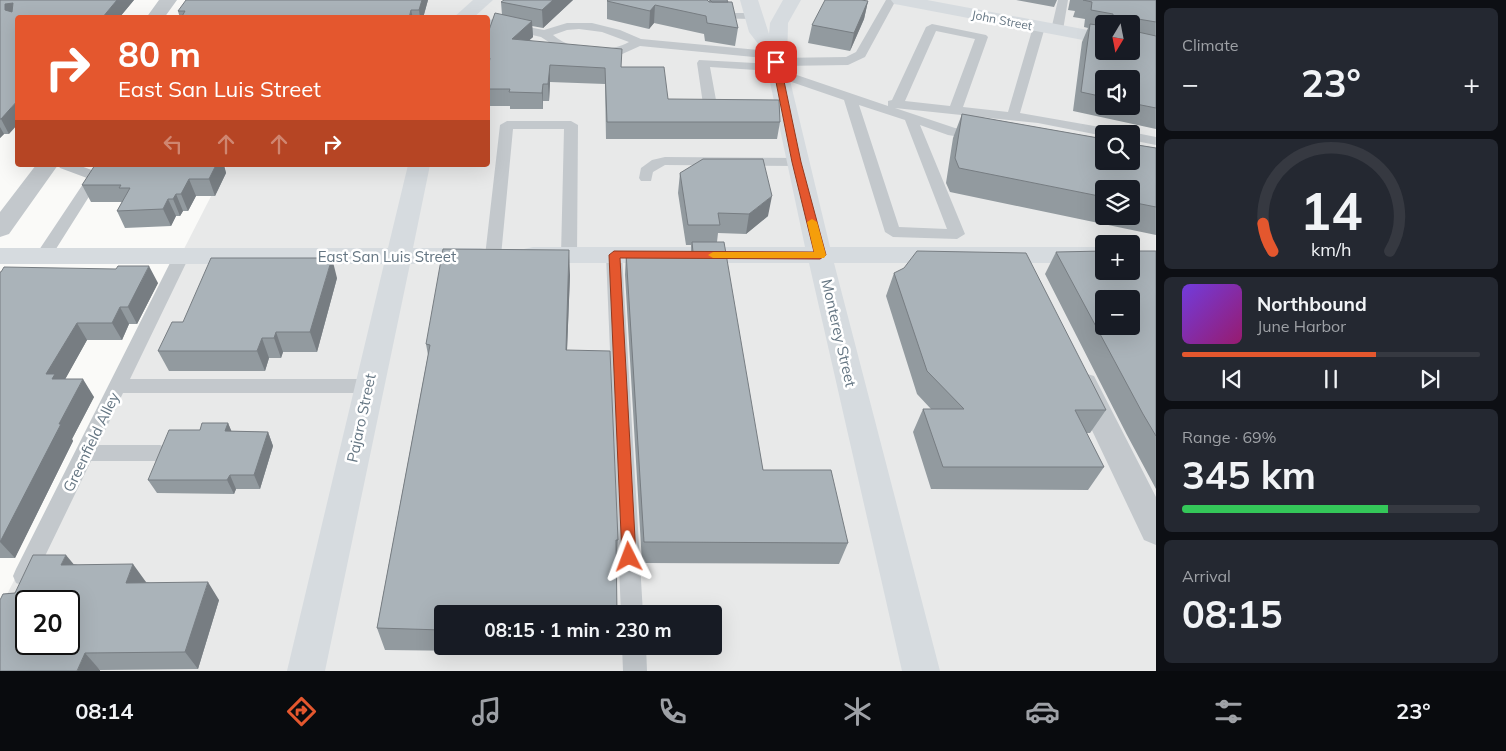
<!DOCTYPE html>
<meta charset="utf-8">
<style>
body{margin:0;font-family:Mulish,sans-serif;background:#242831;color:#f1f3f6;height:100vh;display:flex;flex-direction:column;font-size:19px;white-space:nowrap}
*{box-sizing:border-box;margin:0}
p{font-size:16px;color:#9ea1a6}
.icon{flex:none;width:28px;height:28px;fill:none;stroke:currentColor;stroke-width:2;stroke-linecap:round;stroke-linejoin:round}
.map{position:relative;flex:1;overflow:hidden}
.drawer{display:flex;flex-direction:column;gap:8px;padding:8px;background:#0d0f14;width:350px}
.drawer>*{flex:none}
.banner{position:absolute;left:15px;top:15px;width:475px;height:152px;border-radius:5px;box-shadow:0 5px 20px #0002;background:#e4572e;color:#fff;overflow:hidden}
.needle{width:32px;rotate:190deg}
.tools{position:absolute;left:1095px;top:15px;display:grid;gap:10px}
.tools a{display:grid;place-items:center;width:45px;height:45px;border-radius:5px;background:#171b24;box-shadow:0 5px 20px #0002;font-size:25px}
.speed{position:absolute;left:15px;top:590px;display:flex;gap:10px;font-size:25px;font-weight:700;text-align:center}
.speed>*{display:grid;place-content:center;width:65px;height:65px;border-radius:50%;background:#171b24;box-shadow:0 5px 20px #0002;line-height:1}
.speed .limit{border:2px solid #111;border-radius:8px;background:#fff;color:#111}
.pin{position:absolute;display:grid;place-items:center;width:42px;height:42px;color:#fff;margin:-21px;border-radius:10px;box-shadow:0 2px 8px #0006}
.me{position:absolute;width:55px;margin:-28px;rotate:357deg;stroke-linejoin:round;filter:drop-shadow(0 0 4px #0008)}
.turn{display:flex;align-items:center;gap:18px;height:105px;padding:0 20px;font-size:22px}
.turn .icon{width:65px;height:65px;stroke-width:2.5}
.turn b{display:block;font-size:35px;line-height:42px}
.lanes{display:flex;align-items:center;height:48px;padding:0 20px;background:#0003;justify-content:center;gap:25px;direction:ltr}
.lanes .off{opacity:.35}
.big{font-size:38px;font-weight:700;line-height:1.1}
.drawer .widget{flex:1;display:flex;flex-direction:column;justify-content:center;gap:8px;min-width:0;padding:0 18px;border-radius:8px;background:#242831}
.drawer .dial{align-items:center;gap:0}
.dial svg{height:130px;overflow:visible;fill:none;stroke:#363941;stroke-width:7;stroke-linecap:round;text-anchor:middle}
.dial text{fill:#f1f3f6;stroke:none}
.song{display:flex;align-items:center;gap:15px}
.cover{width:60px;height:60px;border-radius:8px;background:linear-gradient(135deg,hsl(260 70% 55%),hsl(320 70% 35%))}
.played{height:5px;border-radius:2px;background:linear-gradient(90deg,#e4572e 65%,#363941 65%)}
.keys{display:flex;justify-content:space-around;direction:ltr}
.heat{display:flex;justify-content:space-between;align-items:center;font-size:28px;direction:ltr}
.charge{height:8px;border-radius:4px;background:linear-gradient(90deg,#34c759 69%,#363941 0)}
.trip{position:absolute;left:434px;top:605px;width:288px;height:50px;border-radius:5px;background:#171b24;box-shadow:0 5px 20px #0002;font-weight:700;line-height:50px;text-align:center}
.tabs{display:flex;height:80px;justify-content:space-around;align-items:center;background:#090b0e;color:#9ea1a6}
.tabs .icon{width:35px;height:35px}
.tabs .on{color:#e4572e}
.tabs b{font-size:22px;color:#f1f3f6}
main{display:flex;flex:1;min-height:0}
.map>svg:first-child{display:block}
.built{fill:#e8e9e9;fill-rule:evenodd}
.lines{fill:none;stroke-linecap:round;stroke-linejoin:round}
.lane{fill:#c3c8cc;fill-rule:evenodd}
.street{fill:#c3c8cc;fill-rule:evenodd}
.secondary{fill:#d6dbdf;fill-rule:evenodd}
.wall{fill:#929a9f;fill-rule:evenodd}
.shaded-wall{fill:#777d82}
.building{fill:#aab3b9;stroke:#777d82;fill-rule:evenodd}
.route{fill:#e4572e;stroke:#94391e}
.slow{fill:#f59e0b}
.labels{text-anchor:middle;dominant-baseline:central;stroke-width:5;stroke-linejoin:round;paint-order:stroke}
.far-street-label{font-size:12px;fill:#657683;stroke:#fff}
.street-label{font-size:15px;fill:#657683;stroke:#fff}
</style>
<main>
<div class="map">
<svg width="1156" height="671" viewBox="0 0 1156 671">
<rect width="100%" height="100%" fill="#fafaf8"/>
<path class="built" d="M315,0H1156V671H0V608L227,165H488V18L300,17L305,7ZM1104,24H1131V51H1104ZM1104,79H1131V106H1104ZM1104,134H1131V161H1104ZM1104,189H1131V216H1104ZM1104,244H1131V271H1104ZM1104,299H1131V326H1104ZM26,601H69V644H26ZM442,614H712V646H442Z"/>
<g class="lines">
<path class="lane" d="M699,0H710L706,6L714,13H752L758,16L752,19L707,18L694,6Z
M886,0H896L865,57L848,65L781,66L782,70L888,106V101L892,100L926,27L932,24L986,35L988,37L963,107L1008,112L1033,27L1039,24L1045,27L1020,113L1117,130L1124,134H1104V136L1038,123L895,108L955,128L983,133L985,136L978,140L948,135L920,125L965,234L957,239L893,237L885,232L844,100L774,76L773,71L710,67L716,100H784L791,104L784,108H710L703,104L697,63L699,60L771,64L772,59H775L640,46L620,55H591L555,46L541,37L488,25V19L544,30L567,23H592L620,30L641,39L780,52L782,55L777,58L846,57L856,52ZM579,29L602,32L629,42C608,54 571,51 553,35L567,30ZM936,31L975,39L950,106L905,101ZM859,105L905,120L947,229L899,227Z
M1058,0H1068L1063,30L1057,33L1051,30Z
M18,18V24L13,23V19Z
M507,121H571L578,125L577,255L575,259H563L561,255L564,129H513L501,256L499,260H487L485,256L500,125Z
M1131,132L1156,137V145L1131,140V134H1126Z
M665,157L797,158L804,162L797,166L665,165L653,172L651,181H641L639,178L641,168L652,160Z
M58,165H78L100,173L102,176L49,260H37L35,256L87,178L60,168Z
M614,250L620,251L622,255L643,614H621L606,255L608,251Z
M181,252L187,253L189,257L130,379H368L375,381L377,386L375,391L368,393H123L98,445H160L167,447L170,453L167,459L160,461H91L32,583L24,586L16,583L13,576L16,569L173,257L175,253Z
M622,646H646L647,671H623Z"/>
<path class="street" d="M159,0H177L164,18H146Z
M36,165H58L9,234L0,237V212Z
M1084,373L1094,376L1156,497V545L1144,540L1070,384L1074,376Z"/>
<path class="secondary" d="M473,0H493L473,18H453Z
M740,0H758L769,34L770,23L783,0H801L788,23L787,68L830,247H1104V263H834L940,671H902L809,263H533L524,261L520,255L524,249L533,247H805L767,68L768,57L749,32Z
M891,0H927L1104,33V44L900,5L894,4Z
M408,165H430L413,248H480L489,250L493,256L489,262L480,264H410L325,671H287L384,264H0V248H388Z"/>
</g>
<path class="wall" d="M0,0H134L119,18H18L9,134H4L0,138Z
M428,0L423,18H180L178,11Z
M573,0L543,28L532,26L533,37L529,40L621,67L668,99L780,122L777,139H606L605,84L550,82L549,101H543V109H510V106H490V102H488V33L502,15L501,2Z
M709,0H727L738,28L735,46L705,41L704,34L654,23L649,29L607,19V1L709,2Z
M1016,0H1057L1054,7Z
M1070,0H1156V129L1073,111L1082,42L1088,28L1084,27L1085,19L1073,17L1075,11L1068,10ZM1104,24H1131L1104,51ZM1104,79H1131V106H1104Z
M868,1L864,19L850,51L808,43L812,25Z
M962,114L1156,148V235L950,192L946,183L953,138ZM1104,189H1131V216H1104Z
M224,166L226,173L215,196H196L188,211H183L180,216H176L171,226L125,228L117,211L122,202H91L82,185Z
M680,173L768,216L746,234L718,233L717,242L763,470L848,543L839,564L642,563L625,275L626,252H691V245H686L678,193Z
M1156,251V489L1127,435L1045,274L1056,252Z
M0,272L158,283L137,324H129L122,340H87L65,379L94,397L72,439L73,441L15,558H0Z
M894,273L1106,410L1090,433H1086L1104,467L1088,490L931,489L913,432L923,409H931L917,394L886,296Z
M570,275L567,350L618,540L617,563L442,614V646H469V651L385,650L377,628L428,355L426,344Z
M337,278L317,352H283L281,358H269L265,371H169L158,351L183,322Z
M228,423L231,431L268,432L273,446L260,489H236L234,494L157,493L148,480L200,430Z
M74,564L219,600L198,669L100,670L15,593Z"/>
<path class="shaded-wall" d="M117,0H134L119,18H102Z
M422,0H428L423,18H420L419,10Z
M553,0H573L543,28L542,10Z
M868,1L864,19L850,51L854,33Z
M13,3L19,17L5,10V4Z
M655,5L654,23L649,29L650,11Z
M411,10L413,18H409Z
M532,21L533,37L513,55L512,39Z
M550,65V82L549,101L548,84Z
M543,84V109L542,93Z
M18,100V124L9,134L1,119Z
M0,127L4,134L0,138Z
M216,165H224L226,173L215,196L209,179Z
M189,179L196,196L188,211L181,194Z
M176,194L183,211L180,216L173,199Z
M772,196L768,216L746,234L749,214Z
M168,199L176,216L171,226L163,209Z
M569,250L570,275L566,375V350Z
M332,258L337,278L317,352L310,332Z
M149,266L158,283L137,324L128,307Z
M120,307L129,324L122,340L112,323Z
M77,323L87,340L62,385L46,374Z
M276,332L283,352L281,358L274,338Z
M262,338L269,358L265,371L257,351Z
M83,379L94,397L72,439L73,441L15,558L0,542L59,424Z
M228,423L234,437L225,431Z
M268,432L273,446L260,489L254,475Z
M230,475L236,489L234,494L227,480Z
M66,555L81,573L61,565Z
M133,564L146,582L139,601L126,583Z
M208,582L219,600L198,669L185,652Z
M85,653L100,670V671H77Z"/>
<path class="building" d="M0,0H117L102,18H18V100L1,119H0ZM13,3L12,12L5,10V4Z
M186,0H422L419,10H411L409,18H181L185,11H178Z
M504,0H553L542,10L501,2Z
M608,0H707L709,2H732L738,28L707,23L706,16L655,5L650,11L607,1Z
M710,0H727L728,2H712Z
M825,0H861L868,1L854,33L812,25Z
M1083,0H1156V22L1138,19V32L1156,36V108L1131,103V79H1104V97L1081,92L1090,24L1104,26V51H1131V24H1113V14L1091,10L1092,2Z
M495,13L532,21L512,39L622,49L621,67H664L668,99L779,100L780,122H607L605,68L550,65L548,84H543L542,93L509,92L510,89H489V85H488V69L490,58L488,60V33Z
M962,114L1104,139V161H1131V144L1156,148V207L1131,202V189H1104V197L959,168L955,158Z
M703,159H763L772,196L749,214L718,213L720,225H688L680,173Z
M95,165H216L209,179H189L181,194H176L173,199H168L163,209L117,211L130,188H119L121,185H82Z
M692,242H724L763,470H831L848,543L644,542L626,252H693Z
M443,249L569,250L566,350L610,351L618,540H616L617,614H442V630L377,628L430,345L426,344Z
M917,251L1026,253L1106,410H1075L1104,467H943L923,409H964L927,371L894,273L904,268Z
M1104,251V271H1131V251H1156V436L1143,414L1056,252ZM1104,299H1131V326H1104Z
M211,258H332L310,332H276L274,338H262L257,351H158L172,322H183Z
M118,266H149L128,307H120L112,323H77L46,374H55L52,379H83L59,424H61L0,542V272H1L4,267L116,269Z
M202,423H228L225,431L268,432L254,475H230L227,480H148L169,430H200Z
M33,555H66L61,565L133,564L126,583L208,582L185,652L85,653L77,671H0V600L3,594L15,593ZM26,601H69V644H26Z"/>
<path class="route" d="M776,59L780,62L801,162L826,255L820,259L620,258L636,557L634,561L629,563L624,561L622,557L609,255L614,251L814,252L792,162L772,62Z"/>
<path class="slow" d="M812,219L817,222L826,255L824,258H713L708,255L713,252H814L807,222Z"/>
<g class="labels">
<g class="far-street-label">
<text transform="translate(1002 20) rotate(11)">John Street</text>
</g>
<g class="street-label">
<text x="387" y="256">East San Luis Street</text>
<text transform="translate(839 333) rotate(77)">Monterey Street</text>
<text transform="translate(361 418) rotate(-78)">Pajaro Street</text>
<text transform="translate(91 442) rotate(-64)">Greenfield Alley</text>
</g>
</g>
</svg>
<div class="tools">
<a><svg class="needle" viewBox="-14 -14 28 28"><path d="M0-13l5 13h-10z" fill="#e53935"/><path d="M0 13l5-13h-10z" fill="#9ea1a6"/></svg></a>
<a><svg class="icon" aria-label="sound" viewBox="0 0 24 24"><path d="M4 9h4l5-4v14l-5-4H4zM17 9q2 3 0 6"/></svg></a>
<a><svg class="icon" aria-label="search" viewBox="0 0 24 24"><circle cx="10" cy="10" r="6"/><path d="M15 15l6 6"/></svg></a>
<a><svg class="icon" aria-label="layers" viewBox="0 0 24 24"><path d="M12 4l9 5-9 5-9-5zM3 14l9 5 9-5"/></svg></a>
<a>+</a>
<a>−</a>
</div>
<div class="speed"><div class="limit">20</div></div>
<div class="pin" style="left:776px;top:62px;background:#d93025"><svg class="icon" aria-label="arrive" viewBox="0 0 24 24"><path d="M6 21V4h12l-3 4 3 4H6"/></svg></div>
<svg class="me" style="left:629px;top:557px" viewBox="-20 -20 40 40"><path d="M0-17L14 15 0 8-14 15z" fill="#e4572e" stroke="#fff" stroke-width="4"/></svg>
<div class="trip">08:15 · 1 min · 230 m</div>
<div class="banner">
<div class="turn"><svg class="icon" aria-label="right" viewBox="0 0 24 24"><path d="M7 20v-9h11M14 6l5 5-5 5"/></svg><div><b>80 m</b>East San Luis Street</div></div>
<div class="lanes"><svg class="icon off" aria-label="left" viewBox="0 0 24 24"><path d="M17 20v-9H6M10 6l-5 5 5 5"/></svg><svg class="icon off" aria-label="ahead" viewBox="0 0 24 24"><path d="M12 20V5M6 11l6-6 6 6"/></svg><svg class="icon off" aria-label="ahead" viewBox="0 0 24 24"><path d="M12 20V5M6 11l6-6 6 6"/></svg><svg class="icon" aria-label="right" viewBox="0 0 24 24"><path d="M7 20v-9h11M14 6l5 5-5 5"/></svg></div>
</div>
</div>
<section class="drawer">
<div class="widget"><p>Climate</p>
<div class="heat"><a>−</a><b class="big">23°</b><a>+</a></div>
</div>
<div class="widget dial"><svg viewBox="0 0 100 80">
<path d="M14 69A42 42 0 1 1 86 69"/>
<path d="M14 69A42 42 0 0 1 8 52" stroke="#e4572e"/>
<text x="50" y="56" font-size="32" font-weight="700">14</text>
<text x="50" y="72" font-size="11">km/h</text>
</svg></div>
<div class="widget">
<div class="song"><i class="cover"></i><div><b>Northbound</b><p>June Harbor</p></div></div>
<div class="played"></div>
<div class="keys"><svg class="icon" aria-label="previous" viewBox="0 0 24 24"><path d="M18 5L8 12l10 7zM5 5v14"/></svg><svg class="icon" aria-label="pause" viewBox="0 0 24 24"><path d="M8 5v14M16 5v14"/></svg><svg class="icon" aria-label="next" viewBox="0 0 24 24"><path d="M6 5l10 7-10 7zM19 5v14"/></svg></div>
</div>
<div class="widget"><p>Range · 69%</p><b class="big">345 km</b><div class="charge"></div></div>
<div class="widget"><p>Arrival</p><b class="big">08:15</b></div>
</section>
</main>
<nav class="tabs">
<b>08:14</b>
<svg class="icon on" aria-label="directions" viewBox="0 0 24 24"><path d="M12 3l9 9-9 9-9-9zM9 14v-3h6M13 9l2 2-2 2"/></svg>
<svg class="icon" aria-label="music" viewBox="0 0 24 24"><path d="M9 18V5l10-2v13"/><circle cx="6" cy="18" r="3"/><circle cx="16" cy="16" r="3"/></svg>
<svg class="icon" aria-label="phone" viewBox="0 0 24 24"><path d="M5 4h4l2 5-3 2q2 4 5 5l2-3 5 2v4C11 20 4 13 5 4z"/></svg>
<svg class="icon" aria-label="climate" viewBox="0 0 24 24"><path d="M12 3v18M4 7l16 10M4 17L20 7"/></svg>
<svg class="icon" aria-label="car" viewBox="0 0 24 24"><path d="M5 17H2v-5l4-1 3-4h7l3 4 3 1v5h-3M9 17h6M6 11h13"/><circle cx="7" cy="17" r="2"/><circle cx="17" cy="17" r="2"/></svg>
<svg class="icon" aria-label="filters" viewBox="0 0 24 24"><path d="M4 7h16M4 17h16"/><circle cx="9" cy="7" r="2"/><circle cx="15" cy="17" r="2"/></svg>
<b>23°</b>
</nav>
